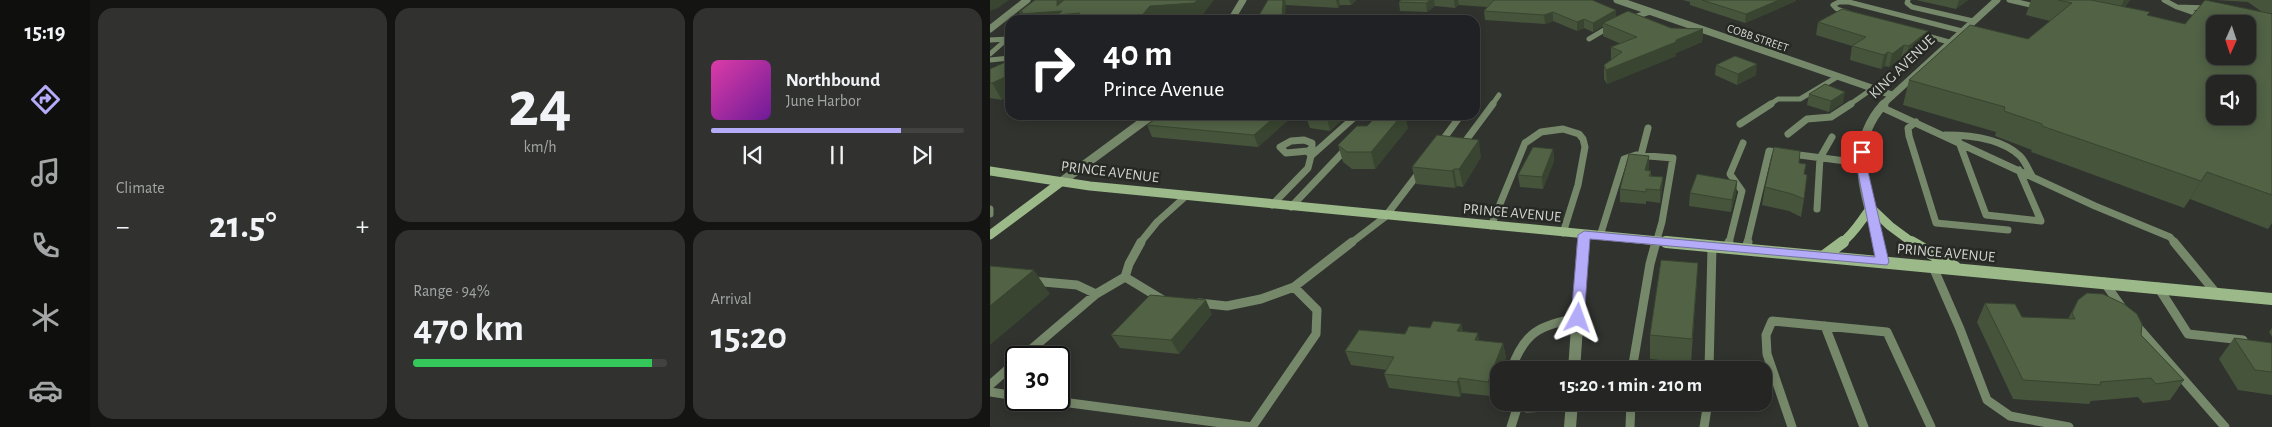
<!DOCTYPE html>
<meta charset="utf-8">
<style>
body{margin:0;font-family:"Alegreya Sans",sans-serif;background:#313230;color:#f1f3f6;height:100vh;display:flex;flex-direction:column;font-size:19px;white-space:nowrap}
*{box-sizing:border-box;margin:0}
p{font-size:16px;color:#a3a5a6}
.icon{flex:none;width:28px;height:28px;fill:none;stroke:currentColor;stroke-width:2;stroke-linecap:round;stroke-linejoin:round}
.map{position:relative;flex:1;overflow:hidden}
.drawer{display:flex;flex-direction:column;gap:8px;padding:8px;background:#141513;width:900px}
.drawer>*{flex:none}
.banner{position:absolute;left:15px;top:15px;width:475px;height:105px;border-radius:15px;box-shadow:0 2px 12px #0003,0 0 0 1px #424341;background:#202124;color:#fff;overflow:hidden}
.needle{width:32px;rotate:183deg}
.controls{position:absolute;left:1216px;top:15px;display:grid;gap:10px}
.controls a{display:grid;place-items:center;width:50px;height:50px;border-radius:10px;background:#252623;box-shadow:0 2px 12px #0003,0 0 0 1px #424341;font-size:25px}
.speed{position:absolute;left:15px;top:346px;display:flex;gap:10px;font-size:25px;font-weight:700;text-align:center}
.speed>*{display:grid;place-content:center;width:65px;height:65px;border-radius:50%;background:#252623;box-shadow:0 2px 12px #0003,0 0 0 1px #424341;line-height:1}
.speed .limit{border:2px solid #111;border-radius:8px;background:#fff;color:#111}
.pin{position:absolute;display:grid;place-items:center;width:42px;height:42px;color:#fff;margin:-21px;border-radius:10px;box-shadow:0 2px 8px #0006}
.me{position:absolute;width:55px;margin:-28px;rotate:4deg;stroke-linejoin:round;filter:drop-shadow(0 0 4px #0008)}
.turn{display:flex;align-items:center;gap:18px;height:105px;padding:0 15px;font-size:22px}
.turn .icon{width:65px;height:65px;stroke-width:2.5}
.turn b{display:block;font-size:35px;line-height:42px}
.big{font-size:38px;font-weight:600;line-height:1.1}
.drawer .card{flex:1;display:flex;flex-direction:column;justify-content:center;gap:8px;min-width:0;padding:0 18px;border-radius:15px;background:#313230}
.drawer .dial{align-items:center;gap:0}
.dial b{font-size:65px;line-height:1}
.song{display:flex;align-items:center;gap:15px}
.cover{width:60px;height:60px;border-radius:8px;background:linear-gradient(135deg,hsl(320 70% 55%),hsl(280 70% 35%))}
.played{height:5px;border-radius:2px;background:linear-gradient(90deg,#b4acf9 75%,#424341 75%)}
.keys{display:flex;justify-content:space-around;direction:ltr}
.heat{display:flex;justify-content:space-between;align-items:center;font-size:28px;direction:ltr}
.charge{height:8px;border-radius:4px;background:linear-gradient(90deg,#34c759 94%,#424341 0)}
.drawer .tiles{flex:1;display:grid;gap:8px;grid-template-columns:repeat(3,1fr)}
.card:first-child{grid-row:span 2}
.trip{position:absolute;left:500px;top:361px;width:282px;height:50px;border-radius:15px;background:#252623;box-shadow:0 2px 12px #0003,0 0 0 1px #424341;font-weight:600;line-height:50px;text-align:center}
main{display:flex;flex:1;min-height:0}
.tabs{display:flex;flex-direction:column;width:90px;justify-content:space-around;align-items:center;background:#0f0f0e;color:#a3a5a6}
.tabs .icon{width:35px;height:35px}
.tabs .current{color:#b4acf9}
.tabs b{font-size:22px;color:#f1f3f6}
.map>svg:first-child{display:block}
.lines{fill:none;stroke-linecap:round;stroke-linejoin:round}
.service-far2{stroke:#76886a;stroke-width:5}
.service-far1{stroke:#76886a;stroke-width:7}
.service{stroke:#76886a;stroke-width:9}
.minor-far2{stroke:#76886a;stroke-width:7}
.minor-far1{stroke:#76886a;stroke-width:9}
.minor{stroke:#76886a;stroke-width:12}
.tertiary-far2{stroke:#76886a;stroke-width:7}
.tertiary-far1{stroke:#76886a;stroke-width:9}
.tertiary{stroke:#76886a;stroke-width:12}
.secondary-far1{stroke:#9cb989;stroke-width:9}
.secondary{stroke:#9cb989;stroke-width:12}
.wall{fill:#46543b}
.shaded-wall{fill:#394530}
.building{fill:#516245;stroke:#394530;fill-rule:evenodd}
.route{fill:#b4acf9;stroke:#7570a2}
.labels{text-anchor:middle;dominant-baseline:central;stroke-width:5;stroke-linejoin:round;paint-order:stroke}
.far-street-label{font-size:12px;fill:#d1d3d0;stroke:#272925}
.street-label{font-size:15px;fill:#d1d3d0;stroke:#272925}
</style>
<main>
<nav class="tabs">
<b>15:19</b>
<svg class="icon current" aria-label="directions" viewBox="0 0 24 24"><path d="M12 3l9 9-9 9-9-9zM9 14v-3h6M13 9l2 2-2 2"/></svg>
<svg class="icon" aria-label="music" viewBox="0 0 24 24"><path d="M9 18V5l10-2v13"/><circle cx="6" cy="18" r="3"/><circle cx="16" cy="16" r="3"/></svg>
<svg class="icon" aria-label="phone" viewBox="0 0 24 24"><path d="M5 4h4l2 5-3 2q2 4 5 5l2-3 5 2v4C11 20 4 13 5 4z"/></svg>
<svg class="icon" aria-label="climate" viewBox="0 0 24 24"><path d="M12 3v18M4 7l16 10M4 17L20 7"/></svg>
<svg class="icon" aria-label="car" viewBox="0 0 24 24"><path d="M5 17H2v-5l4-1 3-4h7l3 4 3 1v5h-3M9 17h6M6 11h13"/><circle cx="7" cy="17" r="2"/><circle cx="17" cy="17" r="2"/></svg>
</nav>
<section class="drawer">
<div class="tiles">
<div class="card"><p>Climate</p>
<div class="heat"><a>−</a><b class="big">21.5°</b><a>+</a></div>
</div>
<div class="card dial"><b>24</b><p>km/h</p></div>
<div class="card">
<div class="song"><i class="cover"></i><div><b>Northbound</b><p>June Harbor</p></div></div>
<div class="played"></div>
<div class="keys"><svg class="icon" aria-label="previous" viewBox="0 0 24 24"><path d="M18 5L8 12l10 7zM5 5v14"/></svg><svg class="icon" aria-label="pause" viewBox="0 0 24 24"><path d="M8 5v14M16 5v14"/></svg><svg class="icon" aria-label="next" viewBox="0 0 24 24"><path d="M6 5l10 7-10 7zM19 5v14"/></svg></div>
</div>
<div class="card"><p>Range · 94%</p><b class="big">470 km</b><div class="charge"></div></div>
<div class="card"><p>Arrival</p><b class="big">15:20</b></div>
</div>
</section>
<div class="map">
<svg width="1282" height="427" viewBox="0 0 1282 427">
<rect width="100%" height="100%" fill="#31332f"/>
<g class="lines">
<path class="service-far2" d="M918,0L917,3L922,7L983,21
M1019,0L1049,7
M1174,0L1187,7
M859,13L847,9L843,5L849,2H859L972,31
M1213,16L1187,7L1220,8
M638,19L660,12
M927,33L959,42
M599,39L621,26
M0,40L18,39
M0,54L17,39
M0,60L20,58
M485,96L487,93
M502,105L509,95
M779,105L788,99H810L847,77
M859,105L882,89"/>
<path class="service-far1" d="M891,107L1105,206L1180,237L1185,243
M926,122L918,128L919,136L946,223L1018,230
M750,124L781,104
M798,134L817,119L841,117L861,104
M955,135C979,135 1011,138 1030,156C1035,161 1038,169 1042,176
M314,140L322,143V148L318,151L296,153L290,147L301,141Z
M969,142L996,215L1051,221L1029,170
M471,143H474L503,104
M449,145L471,115
M651,155L658,128
M321,156L367,115
M282,205L318,168L321,156L318,151
M301,207L356,149
M0,209V214
M827,209L830,158L842,137
M501,226L535,143L551,132L573,129L589,134L593,139L595,147L588,185L573,233
M610,236L634,159L646,155L683,158L672,222L666,243
M150,243L167,222L196,196
M361,243L395,217L431,170
M739,243L752,191L740,174L753,143
M757,243L779,151L871,163"/>
<path class="service" d="M151,242L139,264L135,277L173,300
M1184,242L1226,293
M738,248L739,242
M756,249L758,242
M943,267L970,329L997,400L1020,416L1079,427
M42,281L87,285L106,294
M1114,282L1133,309
M1168,287L1198,334L1253,340
M209,303L237,306L271,299L304,287L362,242
M1145,324L1235,427
M835,326L874,427
M31,358L106,294L135,277
M521,370C535,331 549,326 588,318
M642,370L660,264L666,242
M719,370L722,247
M0,385L26,362
M0,392L26,396
M57,400L262,427
M523,402L537,408L582,406
M262,427L326,334L327,310L304,287
M521,427L528,405
M640,427L641,402
M714,427L718,402
M802,427L777,354L776,335L782,321L897,332L941,427"/>
<path class="minor-far2" d="M627,0L902,95
M0,29L37,0"/>
<path class="minor-far1" d="M593,243L594,235"/>
<path class="minor" d="M584,370L593,242
M580,427L582,402"/>
<path class="tertiary-far2" d="M241,20L253,0
M892,105L1007,0"/>
<path class="tertiary-far1" d="M71,182L162,115
M888,243C876,194 855,146 894,104"/>
<path class="tertiary" d="M888,242L892,262"/>
<path class="secondary-far1" d="M0,171L100,186L689,243
M0,235L71,182
M851,243C864,234 871,220 881,208L900,226L923,243"/>
<path class="secondary" d="M676,242L1282,299
M921,242L965,267
M834,256L853,242"/>
</g>
<path class="wall" d="M278,0H366L361,5H350L348,8L296,5L268,17Z
M411,0H602L626,17L681,28L713,29L712,42L686,53V56L617,84L614,79V65L621,60V47L631,44L613,36V26L603,32L594,28L587,31L563,21L555,24L495,20L494,11L497,7L469,5L465,8L445,6L437,12L410,11L409,2Z
M693,0H806V1L755,23L700,5V2Z
M926,0H978L966,9Z
M1041,0H1140L1135,7L1158,16L1195,24L1272,12L1258,2L1225,0H1282V13H1279L1282,14V223L1278,229L1200,199L1194,208L1041,152L1042,150L1005,136L1006,132L913,105L919,80L1038,39L1060,21L1036,15Z
M29,12H215L210,17L172,20H33Z
M828,22L935,44L916,59L911,58L899,67L895,66L891,69L860,60L862,46L826,35Z
M726,65L766,75L747,85L725,75Z
M0,69L12,100L0,98Z
M819,94L853,103L839,112L817,105Z
M304,115L268,147L162,137L157,125Z
M357,115L340,131L320,128L316,117Z
M418,128L385,169H362L353,162L348,145Z
M563,149L564,161L553,189L530,187L528,175Z
M491,157L473,187L467,186L465,188L426,184L422,167Z
M809,163L814,174V199L811,217L799,211L772,205L775,187Z
M659,168L658,171H661V176L673,177L672,190L670,203L656,201V204L630,202V189Z
M747,181L746,193L741,212L699,206L700,193Z
M708,263L701,363L660,359V335Z
M1088,300L1151,335L1194,380L1180,400L1153,403L1148,397L1101,401L1099,404L1023,399L987,322L995,303L1032,317L1078,319Z
M222,314L189,354L130,348L121,335Z
M471,324L473,332L489,341L513,343L516,358L501,396L472,393L470,397L399,388L394,374L397,370L361,365L355,351L415,334L440,328Z
M1282,328V337L1279,332Z
M1244,338L1282,343V395L1248,390L1229,359Z"/>
<path class="shaded-wall" d="M0,0H19L8,8L0,11Z
M67,0H73L74,14L67,15L69,20H34L30,14L67,6Z
M208,0H224L215,12L210,17L172,20H148L160,6Z
M293,0H295L296,5L295,20H292Z
M346,0H349L350,5L348,8Z
M359,0H366L361,5Z
M441,0H444L445,6L437,12L436,3Z
M464,0H468L469,5L465,8Z
M789,0H806V1L755,23L756,14Z
M969,0H978L966,9Z
M1134,0H1140L1125,20L1133,2Z
M626,10V19L613,23V26L603,32V23Z
M563,12V21L555,24L554,15Z
M594,19V28L587,31V22Z
M713,29L712,42L686,53V56L617,84L616,70Z
M938,31L935,44L916,59L919,46Z
M914,45L911,58L899,67L902,54Z
M898,52L895,66L891,69L894,55Z
M767,64L766,75L747,85L748,74Z
M20,75V96L12,100L2,83Z
M855,92L853,103L839,112L841,101Z
M287,115H304L268,147L264,135Z
M341,115H357L340,131L337,119Z
M412,115H415L418,128L385,169L381,152Z
M489,140L491,157L473,187L469,169Z
M563,149L564,161L553,189L552,177Z
M659,156V168L655,183V170Z
M464,169L467,186L465,188L462,171Z
M1217,172L1200,199L1194,208L1211,181Z
M673,177L672,190L670,203V190Z
M747,181L746,193L741,212L742,200Z
M44,270L60,294L0,345V306Z
M216,300L222,314L189,354L181,340Z
M471,324L474,338L467,331Z
M488,333L491,348L485,340Z
M513,343L516,358L511,370H509V376L501,396L498,382Z
M469,378L472,393L470,397L467,382Z"/>
<path class="building" d="M45,0H67V6L74,0H208L204,3L160,6L148,20H81L90,13L67,15L72,11L30,14L33,12H29Z
M278,0H293L292,20H265L268,17Z
M411,0H441L436,3L409,2Z
M504,0H602L626,10L603,23L594,19L587,22L563,12L554,15L494,11Z
M712,0H789L756,14Z
M1068,0H1101L1160,12L1157,15L1195,24L1215,0L1282,14V195L1217,172L1211,181L1052,126V124L1014,111L1015,107L919,80L980,25L1038,39L1082,3ZM1225,24H1258V56H1225ZM1225,84H1258V116H1225Z
M852,9L938,31L919,46L914,45L902,54L898,52L894,55L862,46L876,37L828,22Z
M638,11L681,28L713,29L686,40V42L616,70L614,65L632,52L621,47L647,37L613,23Z
M745,56L767,64L748,74L726,65Z
M20,60V75L2,83H0V69Z
M835,84L855,92L841,101L819,94Z
M171,115H287L264,135L157,125Z
M318,115H341L337,119L316,117Z
M388,115H412L381,152H357L348,145L367,126H377Z
M447,135L489,140L469,169H464L462,171L422,167Z
M543,147L563,149L552,177L528,175Z
M784,147L810,151L809,163L816,164L814,174L817,175L814,199L802,194L775,187Z
M639,154L659,156L655,170L661,171L659,176L673,177L670,190L656,189V192L630,189Z
M707,174L747,181L742,200L700,193Z
M671,260L708,263L702,339L660,335Z
M0,266L44,270L0,306Z
M1097,293L1113,294L1134,304L1147,314L1152,324L1151,335L1194,380L1166,384L1161,378L1110,382L1111,385L1033,380L995,303L1025,304L1032,317L1085,319L1082,313L1088,300Z
M160,295L216,300L181,340L121,335Z
M443,321L471,324L467,331L488,333L485,340L513,343L498,382L469,378L467,382L394,374L404,357L355,351L369,330L415,334L419,326L440,328Z
M1244,338L1282,343V372L1265,370Z"/>
<path class="route" d="M872,148L877,152L876,163L899,262L897,265L600,239L594,318L592,321H583L581,318L588,235L594,231L885,257L866,163V152Z"/>
<g class="labels">
<g class="far-street-label">
<text transform="translate(768 38) rotate(19)">COBB STREET</text>
</g>
<g class="street-label">
<text transform="translate(912 67) rotate(-44)">KING AVENUE</text>
<text transform="translate(120 172) rotate(7)">PRINCE AVENUE</text>
<text transform="translate(522 213) rotate(5)">PRINCE AVENUE</text>
<text transform="translate(956 253) rotate(5)">PRINCE AVENUE</text>
</g>
</g>
</svg>
<div class="controls">
<a><svg class="needle" viewBox="-14 -14 28 28"><path d="M0-13l5 13h-10z" fill="#e53935"/><path d="M0 13l5-13h-10z" fill="#a3a5a6"/></svg></a>
<a><svg class="icon" aria-label="sound" viewBox="0 0 24 24"><path d="M4 9h4l5-4v14l-5-4H4zM17 9q2 3 0 6"/></svg></a>
</div>
<div class="speed"><div class="limit">30</div></div>
<div class="pin" style="left:872px;top:152px;background:#d93025"><svg class="icon" aria-label="arrive" viewBox="0 0 24 24"><path d="M6 21V4h12l-3 4 3 4H6"/></svg></div>
<svg class="me" style="left:588px;top:318px" viewBox="-20 -20 40 40"><path d="M0-17L14 15 0 8-14 15z" fill="#b4acf9" stroke="#fff" stroke-width="4"/></svg>
<div class="trip">15:20 · 1 min · 210 m</div>
<div class="banner">
<div class="turn"><svg class="icon" aria-label="right" viewBox="0 0 24 24"><path d="M7 20v-9h11M14 6l5 5-5 5"/></svg><div><b>40 m</b>Prince Avenue</div></div>
</div>
</div>
</main>
